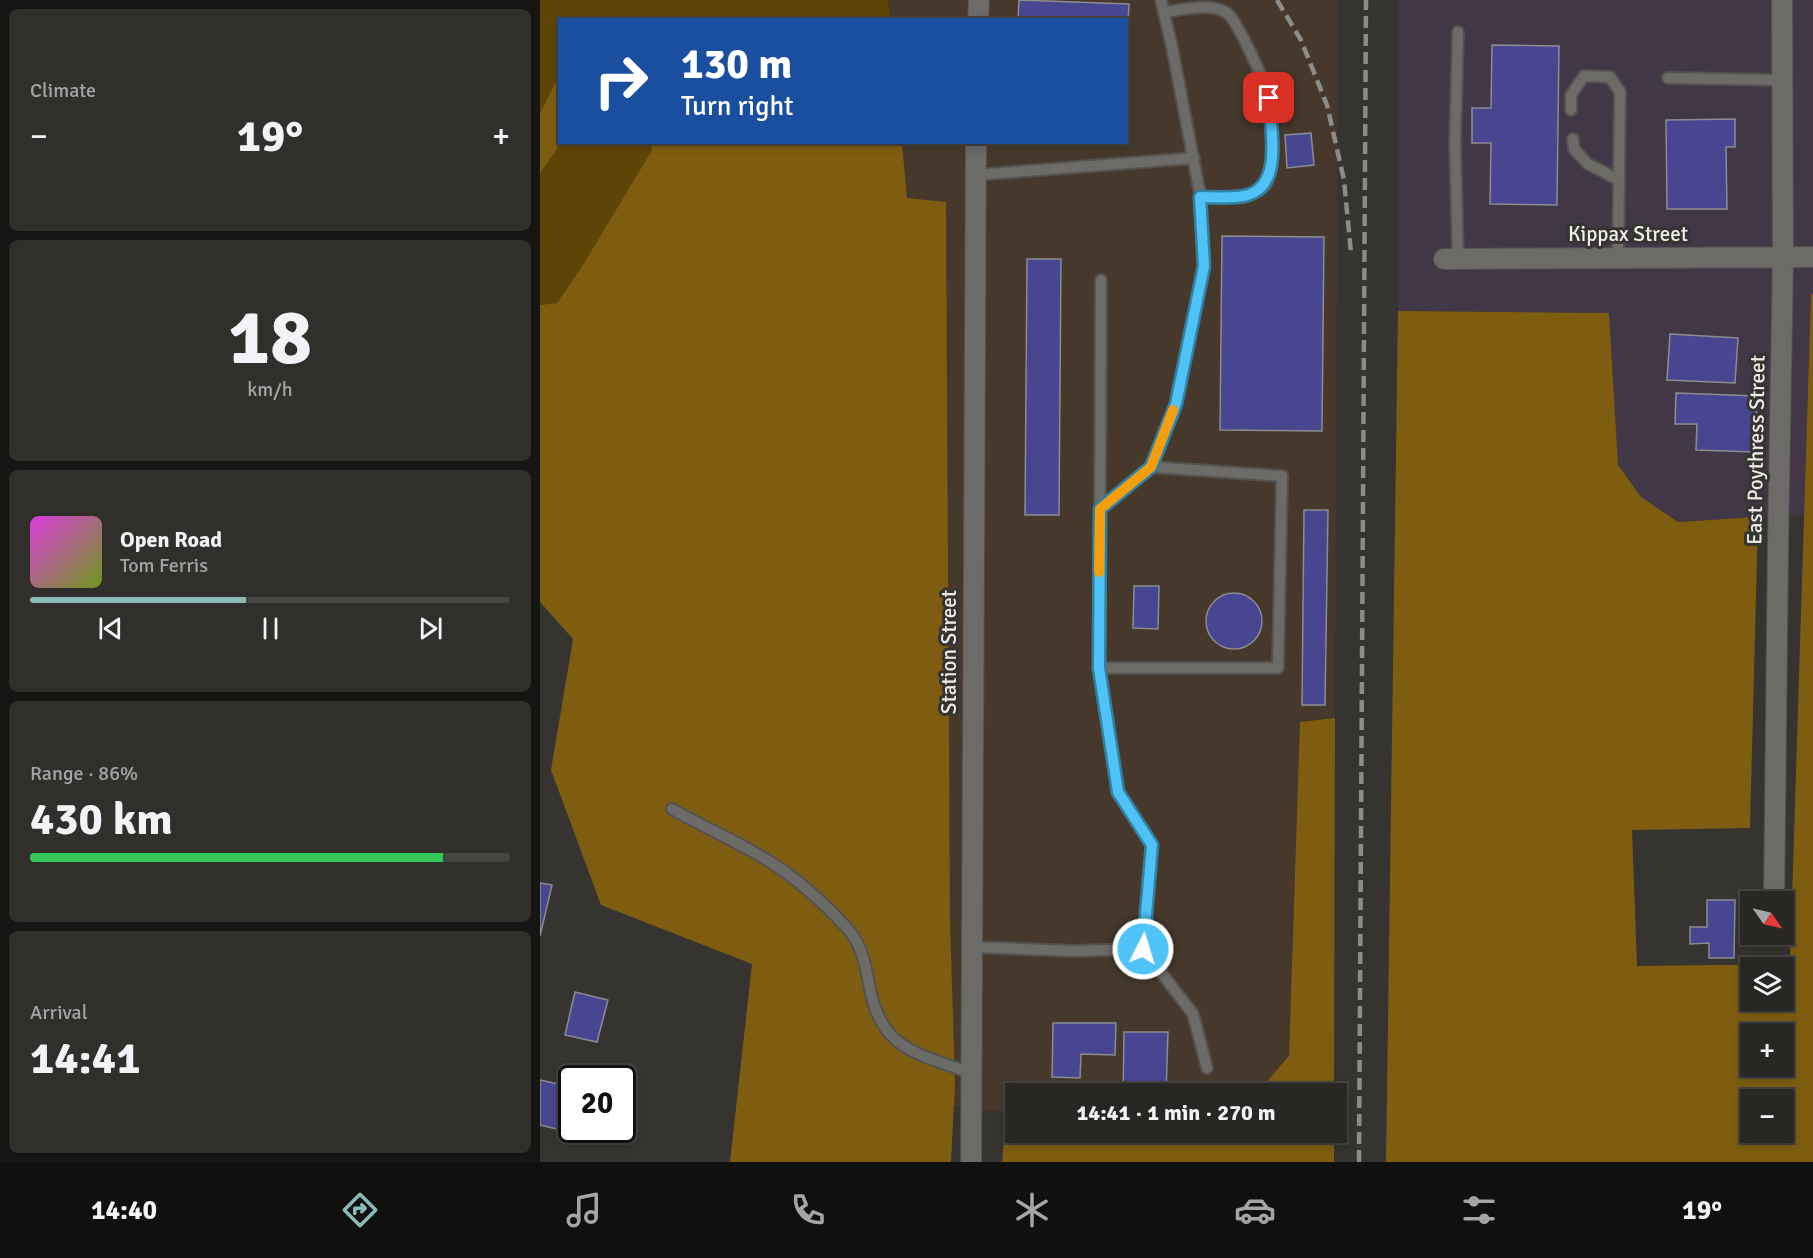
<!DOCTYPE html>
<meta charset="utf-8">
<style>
body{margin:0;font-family:Signika,sans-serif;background:#302f2c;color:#f1f3f6;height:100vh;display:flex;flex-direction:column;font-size:22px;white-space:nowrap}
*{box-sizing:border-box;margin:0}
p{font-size:20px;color:#a5a5a6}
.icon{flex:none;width:33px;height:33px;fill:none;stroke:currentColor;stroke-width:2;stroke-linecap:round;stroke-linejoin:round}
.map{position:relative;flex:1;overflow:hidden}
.side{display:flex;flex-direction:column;gap:9px;padding:9px;background:#161514;width:540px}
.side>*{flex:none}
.hud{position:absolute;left:18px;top:18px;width:570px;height:126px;border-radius:0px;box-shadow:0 3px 9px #0003,0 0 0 2px #444441;background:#1a4fa0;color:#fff;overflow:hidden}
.needle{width:39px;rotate:124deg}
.fabs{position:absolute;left:1200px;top:891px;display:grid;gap:12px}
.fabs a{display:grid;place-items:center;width:54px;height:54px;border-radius:0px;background:#282724;box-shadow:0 3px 9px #0003,0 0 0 2px #444441;font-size:30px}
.speed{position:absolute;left:18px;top:1065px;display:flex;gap:12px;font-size:30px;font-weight:700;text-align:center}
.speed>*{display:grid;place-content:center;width:78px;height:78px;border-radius:50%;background:#282724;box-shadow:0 3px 9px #0003,0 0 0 2px #444441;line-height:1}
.speed .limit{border:3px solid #111;border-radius:9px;background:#fff;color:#111}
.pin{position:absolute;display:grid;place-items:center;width:51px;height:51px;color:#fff;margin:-26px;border-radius:12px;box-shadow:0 3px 9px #0006}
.me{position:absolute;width:66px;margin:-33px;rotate:5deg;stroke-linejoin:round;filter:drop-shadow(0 0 4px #0008)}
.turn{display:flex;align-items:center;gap:21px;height:126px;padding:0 24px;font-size:27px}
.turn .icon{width:78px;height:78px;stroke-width:2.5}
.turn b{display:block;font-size:42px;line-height:51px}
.big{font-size:45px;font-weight:700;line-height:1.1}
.side .card{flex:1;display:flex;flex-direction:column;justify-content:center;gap:9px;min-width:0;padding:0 21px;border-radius:9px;background:#302f2c}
.side .dial{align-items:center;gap:0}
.dial b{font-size:78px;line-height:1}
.song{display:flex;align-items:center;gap:18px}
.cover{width:72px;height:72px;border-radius:9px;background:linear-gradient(135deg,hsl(300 70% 55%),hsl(80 70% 35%))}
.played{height:6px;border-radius:3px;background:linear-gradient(90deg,#8bbbb9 45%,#444441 45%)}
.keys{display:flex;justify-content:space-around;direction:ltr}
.heat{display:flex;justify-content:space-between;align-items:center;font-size:33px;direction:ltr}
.charge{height:9px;border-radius:4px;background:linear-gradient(90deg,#34c759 86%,#444441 0)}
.trip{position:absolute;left:465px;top:1083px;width:342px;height:60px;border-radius:0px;background:#282724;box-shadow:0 3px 9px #0003,0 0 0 2px #444441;font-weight:700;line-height:60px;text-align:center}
.menu{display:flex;height:96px;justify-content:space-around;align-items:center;background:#10100e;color:#a5a5a6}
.menu .icon{width:42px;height:42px}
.menu .current{color:#8bbbb9}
.menu b{font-size:27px;color:#f1f3f6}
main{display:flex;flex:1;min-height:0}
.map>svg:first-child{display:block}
.commercial{fill:#423746}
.industrial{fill:#46392b}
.green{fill:#5e4406}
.forest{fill:#7e5d11;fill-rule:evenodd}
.building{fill:#484691;stroke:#8c8c91;stroke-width:1.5}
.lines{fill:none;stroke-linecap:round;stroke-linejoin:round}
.service-casing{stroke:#54524f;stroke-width:14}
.minor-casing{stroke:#54524f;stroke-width:22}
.service{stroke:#6d6b67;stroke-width:10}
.minor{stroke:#6d6b67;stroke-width:20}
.rail{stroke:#8e8c89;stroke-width:4.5;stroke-dasharray:12 6;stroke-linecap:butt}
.route-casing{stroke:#337fa1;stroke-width:15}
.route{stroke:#4fc3f7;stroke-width:10}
.slow{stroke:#f59e0b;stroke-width:10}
.labels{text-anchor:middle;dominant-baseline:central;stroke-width:6;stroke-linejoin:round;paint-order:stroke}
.street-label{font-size:21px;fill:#efedeb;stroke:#363430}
</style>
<main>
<section class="side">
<div class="card"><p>Climate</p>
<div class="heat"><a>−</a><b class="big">19°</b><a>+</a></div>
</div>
<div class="card dial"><b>18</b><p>km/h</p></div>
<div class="card">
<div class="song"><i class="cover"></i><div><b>Open Road</b><p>Tom Ferris</p></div></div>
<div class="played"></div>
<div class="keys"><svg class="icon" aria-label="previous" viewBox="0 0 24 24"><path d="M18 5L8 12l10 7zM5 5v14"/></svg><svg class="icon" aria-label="pause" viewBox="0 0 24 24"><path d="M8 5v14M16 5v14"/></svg><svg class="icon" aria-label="next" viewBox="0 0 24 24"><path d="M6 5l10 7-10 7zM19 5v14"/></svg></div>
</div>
<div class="card"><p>Range · 86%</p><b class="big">430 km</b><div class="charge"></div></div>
<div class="card"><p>Arrival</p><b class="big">14:41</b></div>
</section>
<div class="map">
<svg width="1273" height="1162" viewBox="0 0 1273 1162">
<rect width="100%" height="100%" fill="#363430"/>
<path class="commercial" d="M859,0H1273V294H1271L1264,515L1138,522L1101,497L1078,465L1069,313L858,311Z"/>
<path class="industrial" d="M348,0H798L795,718L760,722L749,1057L717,1093L476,1094L475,1113L414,1106L410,921L406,203L367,199L362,143L586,142V20L350,19Z"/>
<path class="green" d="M0,0H348L350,19L20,20L19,75L0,113Z
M21,143H110L112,150L41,268L17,303L0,305V175Z"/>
<path class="forest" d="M19,75L20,142L21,143L0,174V113Z
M110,143H362L367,198L406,202L410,921L415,1083L411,1162H190L212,964L61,905L11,770L33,639L0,602V305L17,303L41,268L112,150Z
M1271,294H1273V1162H846L858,311L1069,313L1078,465L1101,497L1138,522L1218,517L1210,828L1092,830L1097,966L1250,964ZM1210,968H1244V1000H1210ZM1210,1034H1244V1066H1210ZM1210,1100H1244V1132H1210Z
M795,718L794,1093H717L749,1056L760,722Z
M466,1112L475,1113L476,1132L794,1133V1162H462Z"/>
<path class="building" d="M479,0L589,4L586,60V20H478Z
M952,45L1019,46L1017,205L950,204L951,143H932V108H951Z
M1195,119V147H1186L1187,209H1127L1126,120Z
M771,133L774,165L747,168L745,135Z
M682,236L784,237L782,431L680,430Z
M487,259H521L519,515H485Z
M1130,334L1198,338L1195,383L1127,380Z
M1136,393L1217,396L1215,452L1156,450L1157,424H1135Z
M764,510H788L785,705H762Z
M594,586H619L618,629L593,628Z
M666 621a28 28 0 1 1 56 0a28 28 0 1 1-56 0Z
M0,883L12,885L0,936Z
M1167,900H1195L1194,958H1169V943L1150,944V927H1167Z
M35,992L68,1000L57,1042L25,1035Z
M513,1023H576L575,1055L541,1054L540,1078L512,1077Z
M584,1032H628L626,1094H583Z
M0,1080L32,1087L21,1130L0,1125Z"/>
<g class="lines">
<g class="service-casing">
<path id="service" d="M621,0L632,47L660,194L664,265L636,404L611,467L560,509L559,668L578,793L612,845L603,949L653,1014L667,1068
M624,12C643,10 671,2 687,13C697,20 726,84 729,98C732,114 735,172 726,184C712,202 680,197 660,197
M1128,78L1242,80
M1031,110V95L1044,76L1070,77L1080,92L1078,258
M1033,139L1034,149L1048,164L1079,180
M435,175L654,158
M918,259L915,142L918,32
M560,509L561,280
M559,668H738L742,476L611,467
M132,809C160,825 189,838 217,854C249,872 280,899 305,926C321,942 325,962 329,984C340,1050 376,1053 431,1073
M431,947L534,951L603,949"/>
</g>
<g class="minor-casing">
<path id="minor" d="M438,20L439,0
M904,259L1273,257
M1234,902L1238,546L1243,257L1242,0
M431,1162L436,142"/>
</g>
<use href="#service" class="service"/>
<use href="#minor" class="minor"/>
<path class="rail" d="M737,0L761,40L787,105L804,180L811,253
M819,1162L826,0"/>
</g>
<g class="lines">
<g class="route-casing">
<path id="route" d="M603,949L612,845L578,792L559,668L560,509L611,467L636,404L664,266L660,197C675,197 694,199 708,195C744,184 730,127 729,98"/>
</g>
<use href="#route" class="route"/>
<path class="slow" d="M559,572L560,509L611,467L633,410"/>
</g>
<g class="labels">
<g class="street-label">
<text x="1088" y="234">Kippax Street</text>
<text transform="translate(1216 450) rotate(-89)">East Poythress Street</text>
<text transform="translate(409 652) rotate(-90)">Station Street</text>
</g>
</g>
</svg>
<div class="fabs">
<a><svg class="needle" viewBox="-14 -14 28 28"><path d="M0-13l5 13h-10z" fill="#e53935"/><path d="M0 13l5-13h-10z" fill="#a5a5a6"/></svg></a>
<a><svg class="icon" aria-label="layers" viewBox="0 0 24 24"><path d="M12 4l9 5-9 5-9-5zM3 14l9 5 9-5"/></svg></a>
<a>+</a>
<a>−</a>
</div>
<div class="speed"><div class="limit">20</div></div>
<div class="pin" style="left:729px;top:98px;background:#d93025"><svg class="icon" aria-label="arrive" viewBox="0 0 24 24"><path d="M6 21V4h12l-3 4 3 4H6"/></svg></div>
<svg class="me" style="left:603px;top:949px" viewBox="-20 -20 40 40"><circle r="17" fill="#4fc3f7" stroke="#fff" stroke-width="3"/><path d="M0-11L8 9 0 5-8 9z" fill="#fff"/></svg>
<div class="trip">14:41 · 1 min · 270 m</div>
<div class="hud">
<div class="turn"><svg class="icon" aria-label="right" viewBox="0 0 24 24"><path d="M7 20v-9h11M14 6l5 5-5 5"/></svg><div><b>130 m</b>Turn right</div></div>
</div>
</div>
</main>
<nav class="menu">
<b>14:40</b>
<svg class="icon current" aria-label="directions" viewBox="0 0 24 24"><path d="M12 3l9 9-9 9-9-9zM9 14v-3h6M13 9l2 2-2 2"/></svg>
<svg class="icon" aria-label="music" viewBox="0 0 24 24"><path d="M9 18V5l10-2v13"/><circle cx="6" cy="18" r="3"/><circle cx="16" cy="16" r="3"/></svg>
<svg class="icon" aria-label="phone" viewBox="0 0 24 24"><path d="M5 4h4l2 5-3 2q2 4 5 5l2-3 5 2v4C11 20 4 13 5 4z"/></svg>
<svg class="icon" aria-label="climate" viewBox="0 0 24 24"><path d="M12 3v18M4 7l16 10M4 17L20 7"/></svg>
<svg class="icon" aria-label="car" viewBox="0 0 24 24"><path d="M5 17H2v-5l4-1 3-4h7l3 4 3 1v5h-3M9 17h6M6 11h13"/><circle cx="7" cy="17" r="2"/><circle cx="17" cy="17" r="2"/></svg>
<svg class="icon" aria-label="filters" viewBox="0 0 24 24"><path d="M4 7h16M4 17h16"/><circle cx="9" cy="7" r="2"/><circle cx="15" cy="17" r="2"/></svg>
<b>19°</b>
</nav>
